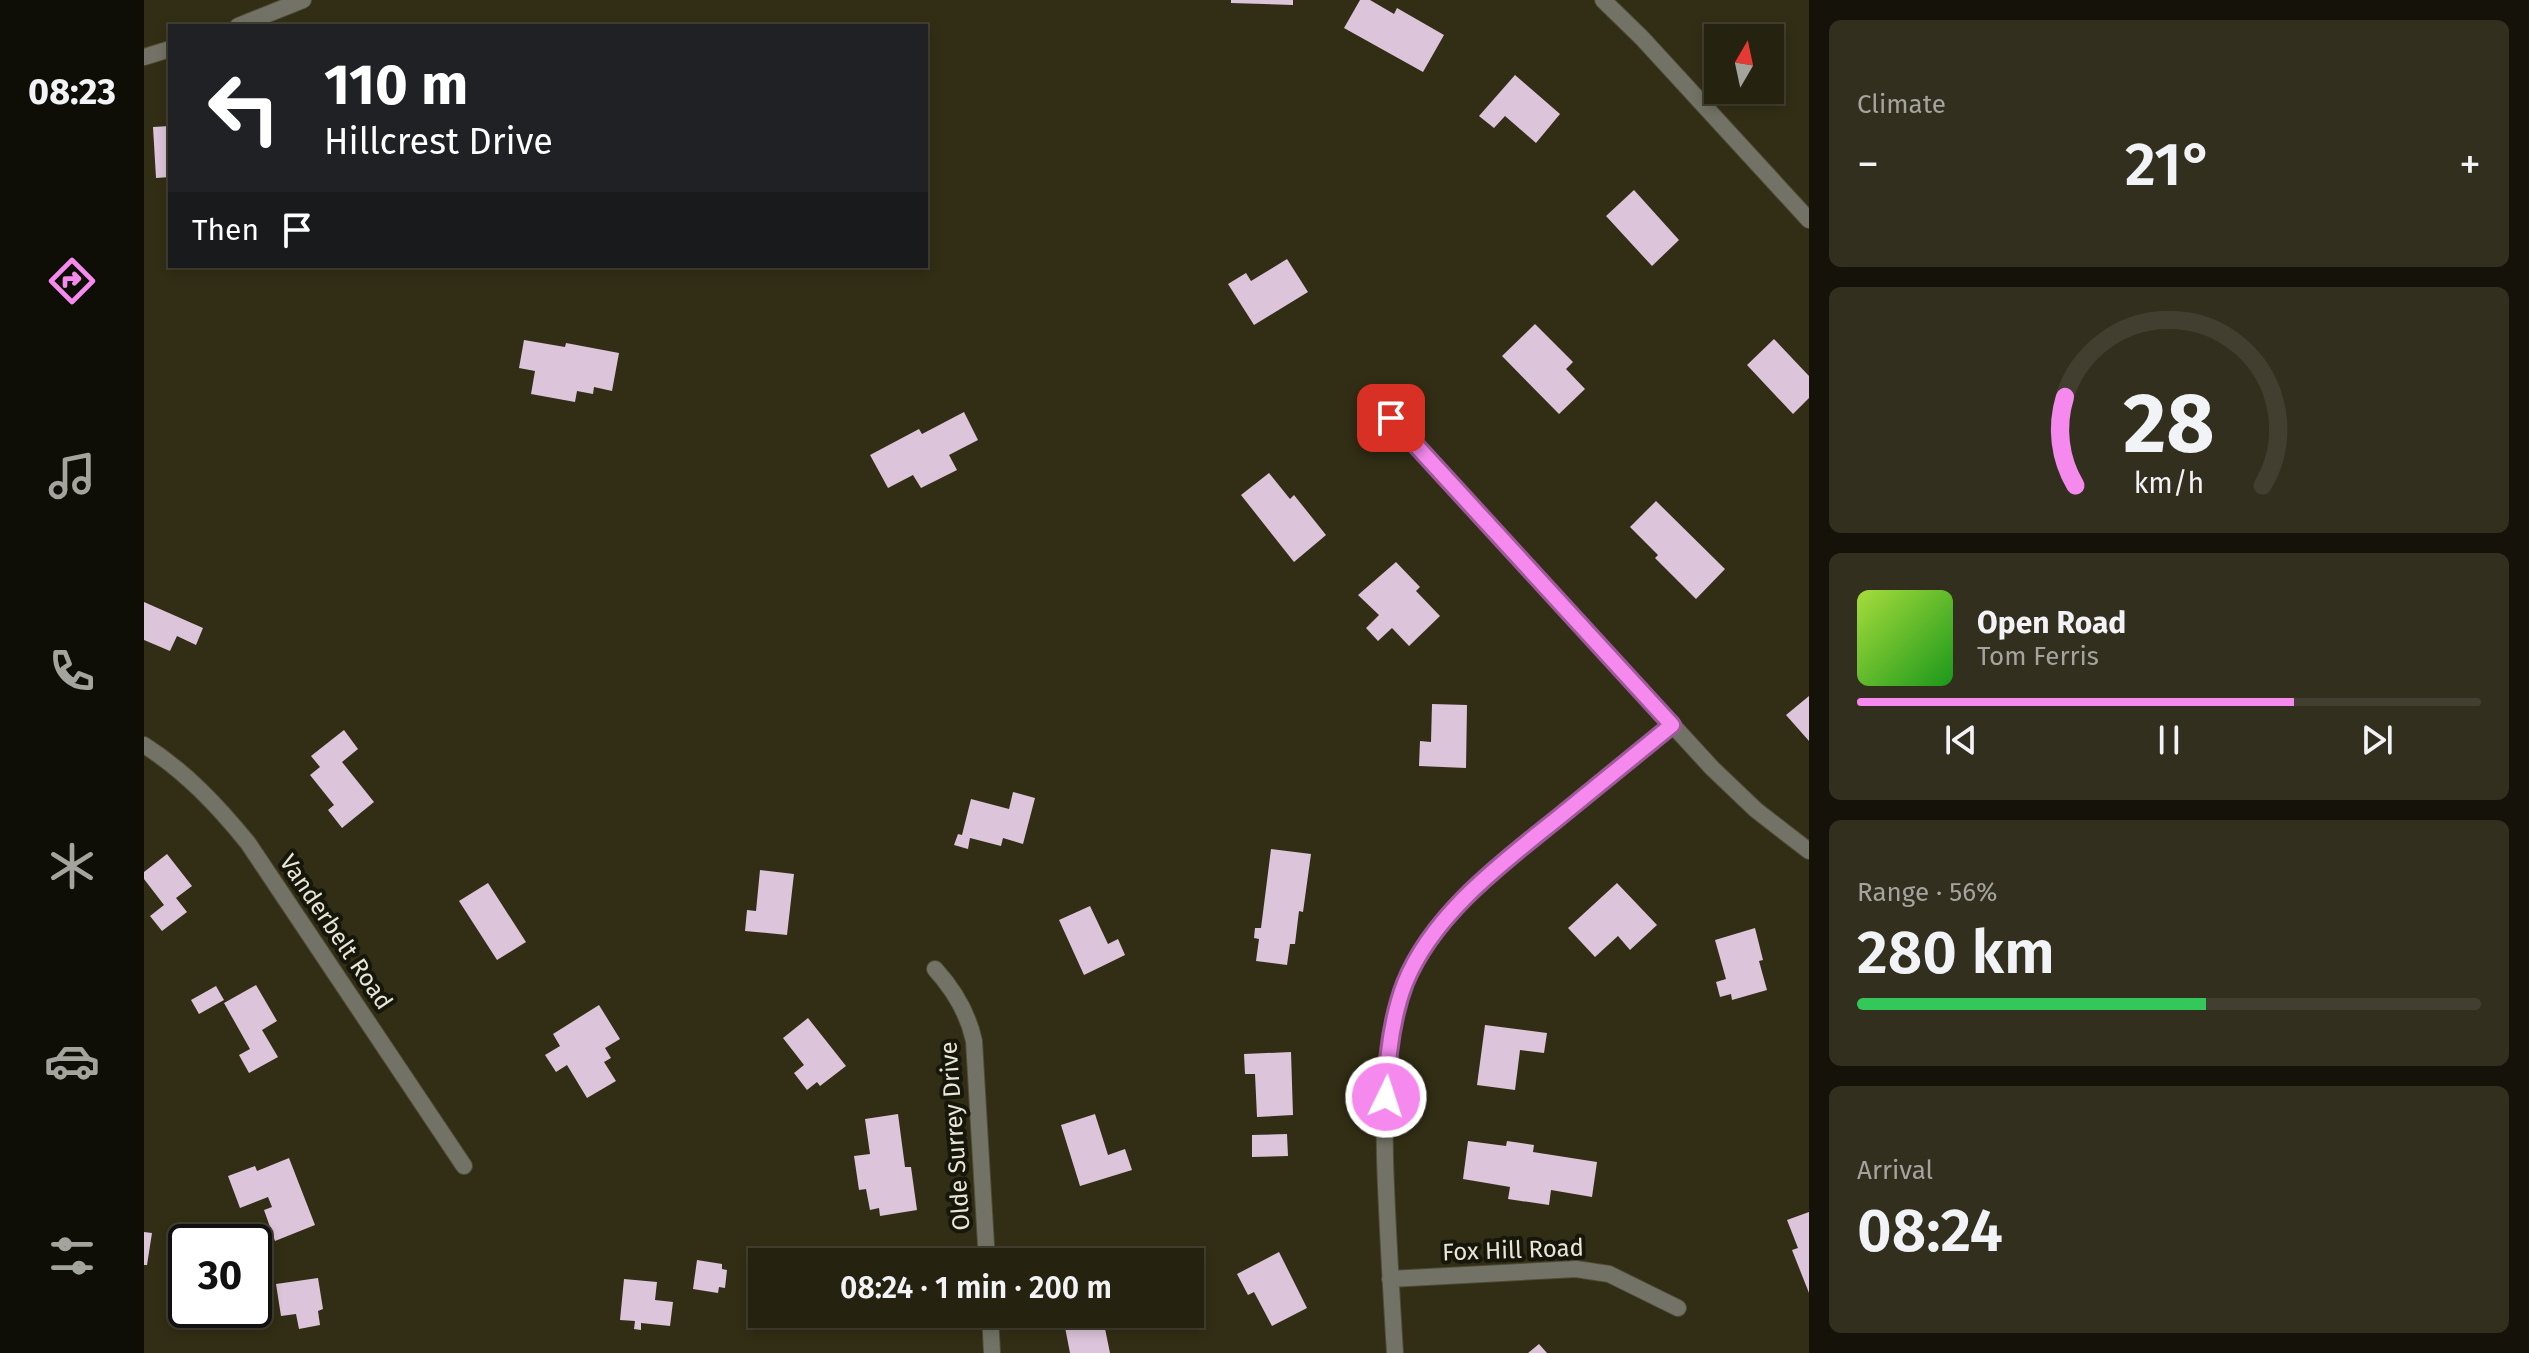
<!DOCTYPE html>
<meta charset="utf-8">
<style>
body{margin:0;font-family:"Fira Sans",sans-serif;background:#322f1e;color:#f1f3f6;height:100vh;display:flex;flex-direction:column;font-size:30px;white-space:nowrap}
*{box-sizing:border-box;margin:0}
p{font-size:26px;color:#a4a49f}
.icon{flex:none;width:44px;height:44px;fill:none;stroke:currentColor;stroke-width:2;stroke-linecap:round;stroke-linejoin:round}
.map{position:relative;flex:1;overflow:hidden}
.sheet{display:flex;flex-direction:column;gap:20px;padding:20px;background:#151309;width:720px}
.sheet>*{flex:none}
.guide{position:absolute;left:24px;top:24px;width:760px;height:244px;border-radius:0px;box-shadow:0 4px 12px #0003,0 0 0 2px #423f30;background:#202124;color:#fff;overflow:hidden}
.needle{width:52px;rotate:9deg}
.buttons{position:absolute;left:1560px;top:24px;display:grid;gap:16px}
.buttons a{display:grid;place-items:center;width:80px;height:80px;border-radius:0px;background:#262210;box-shadow:0 4px 12px #0003,0 0 0 2px #423f30;font-size:40px}
.speed{position:absolute;left:24px;top:1224px;display:flex;gap:16px;font-size:40px;font-weight:700;text-align:center}
.speed>*{display:grid;place-content:center;width:104px;height:104px;border-radius:50%;background:#262210;box-shadow:0 4px 12px #0003,0 0 0 2px #423f30;line-height:1}
.speed .limit{border:4px solid #111;border-radius:12px;background:#fff;color:#111}
.pin{position:absolute;display:grid;place-items:center;width:68px;height:68px;color:#fff;margin:-34px;border-radius:16px;box-shadow:0 4px 12px #0006}
.me{position:absolute;width:88px;margin:-44px;rotate:4deg;stroke-linejoin:round;filter:drop-shadow(0 0 6px #0008)}
.turn{display:flex;align-items:center;gap:28px;height:168px;padding:0 24px;font-size:36px}
.turn .icon{width:104px;height:104px;stroke-width:2.5}
.turn b{display:block;font-size:56px;line-height:68px}
.then{display:flex;align-items:center;height:76px;padding:0 24px;background:#0003;gap:16px;font-size:30px}
.big{font-size:60px;font-weight:600;line-height:1.1}
.sheet .card{flex:1;display:flex;flex-direction:column;justify-content:center;gap:12px;min-width:0;padding:0 28px;border-radius:12px;background:#322f1e}
.sheet .dial{align-items:center;gap:0}
.dial svg{height:208px;overflow:visible;fill:none;stroke:#423f30;stroke-width:7;stroke-linecap:round;text-anchor:middle}
.dial text{fill:#f1f3f6;stroke:none}
.song{display:flex;align-items:center;gap:24px}
.cover{width:96px;height:96px;border-radius:12px;background:linear-gradient(135deg,hsl(80 70% 55%),hsl(120 70% 35%))}
.played{height:8px;border-radius:4px;background:linear-gradient(90deg,#f589ee 70%,#423f30 70%)}
.keys{display:flex;justify-content:space-around;direction:ltr}
.heat{display:flex;justify-content:space-between;align-items:center;font-size:44px;direction:ltr}
.charge{height:12px;border-radius:6px;background:linear-gradient(90deg,#34c759 56%,#423f30 0)}
.trip{position:absolute;left:604px;top:1248px;width:456px;height:80px;border-radius:0px;background:#262210;box-shadow:0 4px 12px #0003,0 0 0 2px #423f30;font-weight:600;line-height:80px;text-align:center}
main{display:flex;flex:1;min-height:0}
.menu{display:flex;flex-direction:column;width:144px;justify-content:space-around;align-items:center;background:#0f0e06;color:#a4a49f}
.menu .icon{width:56px;height:56px}
.menu .selected{color:#f589ee}
.menu b{font-size:36px;color:#f1f3f6}
.map>svg:first-child{display:block}
.building{fill:#dcc4da}
.lines{fill:none;stroke-linecap:round;stroke-linejoin:round}
.minor-casing{stroke:#4f4b34;stroke-width:18}
.tertiary-casing{stroke:#4f4b34;stroke-width:18}
.minor{stroke:#737266;stroke-width:16}
.tertiary{stroke:#737266;stroke-width:16}
.route-casing{stroke:#9f599b;stroke-width:20}
.route{stroke:#f589ee;stroke-width:14}
.labels{text-anchor:middle;dominant-baseline:central;stroke-width:8;stroke-linejoin:round;paint-order:stroke}
.street-label{font-size:24px;fill:#e8e6d7;stroke:#17160b}
</style>
<main>
<nav class="menu">
<b>08:23</b>
<svg class="icon selected" aria-label="directions" viewBox="0 0 24 24"><path d="M12 3l9 9-9 9-9-9zM9 14v-3h6M13 9l2 2-2 2"/></svg>
<svg class="icon" aria-label="music" viewBox="0 0 24 24"><path d="M9 18V5l10-2v13"/><circle cx="6" cy="18" r="3"/><circle cx="16" cy="16" r="3"/></svg>
<svg class="icon" aria-label="phone" viewBox="0 0 24 24"><path d="M5 4h4l2 5-3 2q2 4 5 5l2-3 5 2v4C11 20 4 13 5 4z"/></svg>
<svg class="icon" aria-label="climate" viewBox="0 0 24 24"><path d="M12 3v18M4 7l16 10M4 17L20 7"/></svg>
<svg class="icon" aria-label="car" viewBox="0 0 24 24"><path d="M5 17H2v-5l4-1 3-4h7l3 4 3 1v5h-3M9 17h6M6 11h13"/><circle cx="7" cy="17" r="2"/><circle cx="17" cy="17" r="2"/></svg>
<svg class="icon" aria-label="filters" viewBox="0 0 24 24"><path d="M4 7h16M4 17h16"/><circle cx="9" cy="7" r="2"/><circle cx="15" cy="17" r="2"/></svg>
</nav>
<div class="map">
<svg width="1665" height="1353" viewBox="0 0 1665 1353">
<rect width="100%" height="100%" fill="#322e15"/>
<path class="building" d="M1087,0H1149V5L1087,3Z
M1216,0H1226L1250,14L1253,8L1300,35L1279,72L1200,28Z
M1371,75L1416,114L1392,143L1361,116L1350,128L1335,116Z
M26,126V177L12,178L9,127Z
M1490,190L1535,240L1508,266L1462,216Z
M1143,259L1164,292L1110,325L1084,284L1102,273L1107,281Z
M1391,324L1429,362L1422,369L1441,389L1415,414L1358,356Z
M1630,339L1665,376V398L1649,414L1603,365Z
M380,340L421,347L422,343L475,353L468,391L450,387L449,394L433,391L431,402L387,394L391,371L375,368Z
M820,412L834,440L805,455L813,470L777,488L769,475L744,488L726,455L775,429L778,434Z
M1125,473L1146,499L1150,495L1182,535L1150,562L1097,495Z
M1512,501L1581,569L1552,599L1511,558L1514,555L1486,527Z
M1252,562L1276,587L1272,591L1296,616L1265,646L1248,628L1234,641L1222,628L1235,615L1214,595Z
M0,602L59,628L52,645L33,636L26,651L0,640Z
M1665,696V741L1642,715Z
M1288,704L1323,705L1322,768L1275,766L1276,741L1287,742Z
M200,730L214,749L198,762L230,802L198,828L184,810L190,805L166,775L176,767L167,756Z
M869,792L891,798L879,844L859,838L857,846L826,838L824,849L810,845L814,834L818,835L827,799L865,809Z
M1127,849L1167,854L1159,912L1155,911L1151,944H1146L1143,965L1112,961L1115,939L1110,938L1111,928H1117Z
M23,854L48,886L32,898L43,912L18,931L6,916L20,905L0,879V872Z
M616,870L650,874L643,935L601,931L603,910L612,911Z
M344,883L382,942L353,960L315,901Z
M1473,883L1513,925L1486,950L1474,936L1451,957L1424,928Z
M946,906L964,944L974,939L981,955L940,975L915,920Z
M1611,928L1619,960L1615,961L1623,990L1588,1000L1587,994L1576,997L1572,982L1582,979L1571,940Z
M112,985L133,1021L118,1030L134,1057L105,1073L95,1055L106,1049L80,1003Z
M72,986L80,1000L55,1014L47,1000Z
M455,1005L476,1039L461,1048L467,1058L460,1062L472,1081L443,1098L423,1065L412,1072L401,1055L416,1046L409,1034Z
M664,1018L702,1066L676,1086L673,1082L663,1090L650,1073L660,1065L639,1038Z
M1341,1025L1403,1033L1400,1053L1376,1050L1371,1090L1333,1085Z
M1147,1052L1149,1115L1113,1117L1111,1074H1101L1100,1054Z
M754,1114L761,1167H767L773,1210L736,1216L735,1208L726,1210L722,1189L715,1190L710,1156L726,1154L721,1119Z
M951,1114L964,1155L981,1149L988,1170L936,1186L917,1125Z
M1143,1134L1144,1156L1108,1157V1135Z
M1324,1141L1362,1146L1363,1141L1390,1145L1389,1152L1453,1162L1448,1197L1407,1190L1405,1205L1364,1199L1366,1187L1319,1179Z
M145,1158L171,1225L131,1241L120,1210L128,1207L124,1197L96,1208L84,1176L111,1166L113,1171Z
M1665,1212V1293L1648,1250L1654,1248L1643,1220Z
M0,1232L8,1233L3,1265H0Z
M1135,1252L1163,1308L1128,1326L1110,1292L1104,1295L1093,1274Z
M553,1260L578,1264V1269L583,1270L581,1288L575,1287L574,1293L549,1289Z
M174,1278L179,1309L174,1311L176,1325L155,1329L152,1314L137,1316L132,1284Z
M480,1279L513,1282L511,1300L529,1302L526,1326L497,1323V1330L490,1329L491,1321L476,1320Z
M933,1314H958L966,1353H926L919,1317Z
M1395,1344L1403,1353H1384Z"/>
<g class="lines">
<g class="minor-casing">
<path id="minor" d="M1247,418L1568,768L1612,810L1665,851
M0,745C42,772 73,805 104,843L320,1166
M791,969C811,991 824,1013 830,1041L843,1262
M1246,1279L1432,1269L1465,1274L1534,1308
M846,1314L848,1353
M1251,1353C1247,1288 1243,1224 1241,1159C1240,1101 1238,1033 1263,979C1295,911 1358,863 1415,817C1453,786 1491,756 1528,725"/>
</g>
<g class="tertiary-casing">
<path id="tertiary" d="M1459,0L1498,38L1665,220
M94,26L159,0
M0,57L26,49"/>
</g>
<use href="#minor" class="minor"/>
<use href="#tertiary" class="tertiary"/>
</g>
<g class="lines">
<g class="route-casing">
<path id="route" d="M1242,1097C1243,1059 1247,1019 1261,983C1289,914 1358,863 1414,818C1452,787 1490,756 1528,725L1247,418"/>
</g>
<use href="#route" class="route"/>
</g>
<g class="labels">
<g class="street-label">
<text transform="translate(192 932) rotate(56)">Vanderbelt Road</text>
<text transform="translate(811 1136) rotate(-94)">Olde Surrey Drive</text>
<text transform="translate(1369 1250) rotate(-2)">Fox Hill Road</text>
</g>
</g>
</svg>
<div class="buttons">
<a><svg class="needle" viewBox="-14 -14 28 28"><path d="M0-13l5 13h-10z" fill="#e53935"/><path d="M0 13l5-13h-10z" fill="#a4a49f"/></svg></a>
</div>
<div class="speed"><div class="limit">30</div></div>
<div class="pin" style="left:1247px;top:418px;background:#d93025"><svg class="icon" aria-label="arrive" viewBox="0 0 24 24"><path d="M6 21V4h12l-3 4 3 4H6"/></svg></div>
<svg class="me" style="left:1242px;top:1097px" viewBox="-20 -20 40 40"><circle r="17" fill="#f589ee" stroke="#fff" stroke-width="3"/><path d="M0-11L8 9 0 5-8 9z" fill="#fff"/></svg>
<div class="trip">08:24 · 1 min · 200 m</div>
<div class="guide">
<div class="turn"><svg class="icon" aria-label="left" viewBox="0 0 24 24"><path d="M17 20v-9H6M10 6l-5 5 5 5"/></svg><div><b>110 m</b>Hillcrest Drive</div></div>
<div class="then">Then<svg class="icon" aria-label="arrive" viewBox="0 0 24 24"><path d="M6 21V4h12l-3 4 3 4H6"/></svg></div>
</div>
</div>
<section class="sheet">
<div class="card"><p>Climate</p>
<div class="heat"><a>−</a><b class="big">21°</b><a>+</a></div>
</div>
<div class="card dial"><svg viewBox="0 0 100 80">
<path d="M14 69A42 42 0 1 1 86 69"/>
<path d="M14 69A42 42 0 0 1 10 35" stroke="#f589ee"/>
<text x="50" y="56" font-size="32" font-weight="700">28</text>
<text x="50" y="72" font-size="11">km/h</text>
</svg></div>
<div class="card">
<div class="song"><i class="cover"></i><div><b>Open Road</b><p>Tom Ferris</p></div></div>
<div class="played"></div>
<div class="keys"><svg class="icon" aria-label="previous" viewBox="0 0 24 24"><path d="M18 5L8 12l10 7zM5 5v14"/></svg><svg class="icon" aria-label="pause" viewBox="0 0 24 24"><path d="M8 5v14M16 5v14"/></svg><svg class="icon" aria-label="next" viewBox="0 0 24 24"><path d="M6 5l10 7-10 7zM19 5v14"/></svg></div>
</div>
<div class="card"><p>Range · 56%</p><b class="big">280 km</b><div class="charge"></div></div>
<div class="card"><p>Arrival</p><b class="big">08:24</b></div>
</section>
</main>
